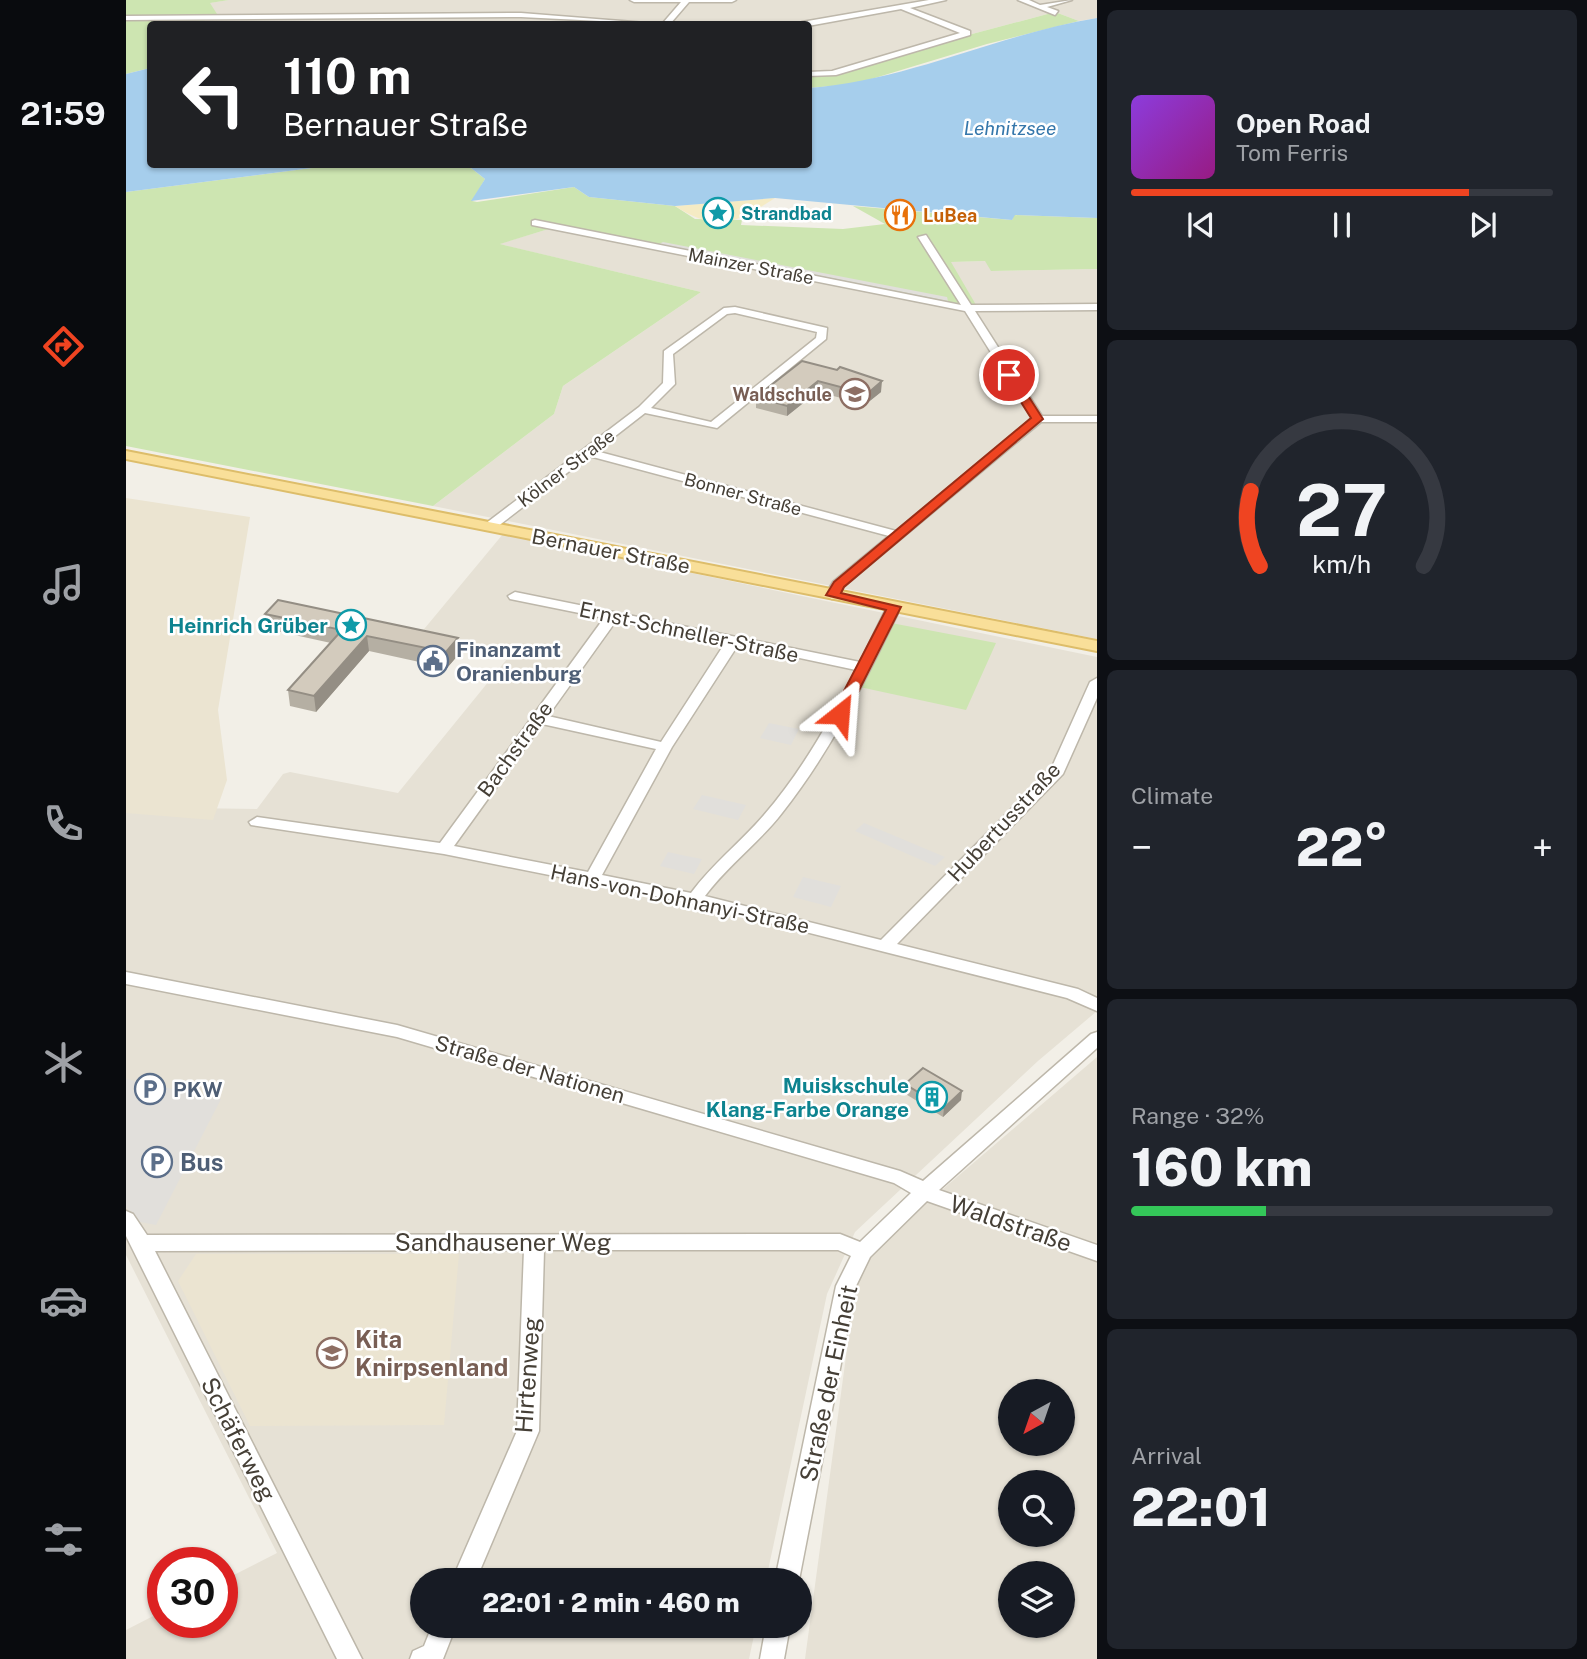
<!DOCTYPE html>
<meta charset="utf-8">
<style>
body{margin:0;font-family:"Public Sans",sans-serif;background:#20242c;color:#f1f3f6;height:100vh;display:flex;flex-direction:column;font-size:26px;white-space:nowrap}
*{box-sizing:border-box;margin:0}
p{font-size:23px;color:#9ea1a6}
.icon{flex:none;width:38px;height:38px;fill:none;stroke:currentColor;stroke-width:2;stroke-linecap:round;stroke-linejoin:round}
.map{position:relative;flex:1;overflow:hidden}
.side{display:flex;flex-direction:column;gap:10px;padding:10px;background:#0d0f14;width:490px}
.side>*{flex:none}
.top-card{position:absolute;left:21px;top:21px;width:665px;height:147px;border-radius:7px;box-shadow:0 2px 5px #0004;background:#202124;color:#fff;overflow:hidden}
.needle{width:46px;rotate:220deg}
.tools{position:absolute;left:872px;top:1379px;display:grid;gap:14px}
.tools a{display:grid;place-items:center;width:77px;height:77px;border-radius:50%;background:#171b24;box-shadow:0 2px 5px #0004;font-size:35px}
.speed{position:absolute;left:21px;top:1547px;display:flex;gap:14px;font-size:35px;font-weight:700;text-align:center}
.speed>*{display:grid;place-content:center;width:91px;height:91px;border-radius:50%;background:#171b24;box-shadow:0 2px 5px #0004;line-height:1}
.speed .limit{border:10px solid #d22;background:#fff;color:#111}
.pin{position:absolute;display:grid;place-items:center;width:60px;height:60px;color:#fff;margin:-30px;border:4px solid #fff;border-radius:50%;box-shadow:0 2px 7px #0007}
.me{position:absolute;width:77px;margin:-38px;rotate:28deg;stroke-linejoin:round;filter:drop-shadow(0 0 5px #0008)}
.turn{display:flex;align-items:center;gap:24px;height:147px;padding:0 21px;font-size:32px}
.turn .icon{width:91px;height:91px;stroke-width:2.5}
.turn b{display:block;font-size:49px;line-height:60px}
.big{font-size:52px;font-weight:800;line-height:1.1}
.side .widget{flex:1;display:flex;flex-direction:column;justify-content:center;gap:10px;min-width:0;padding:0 24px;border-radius:10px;background:#20242c}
.side .dial{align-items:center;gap:0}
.dial svg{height:182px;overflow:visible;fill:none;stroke:#363941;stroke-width:7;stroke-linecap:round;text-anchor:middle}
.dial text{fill:#f1f3f6;stroke:none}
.song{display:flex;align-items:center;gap:21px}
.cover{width:84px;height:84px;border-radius:10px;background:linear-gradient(135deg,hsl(270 70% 55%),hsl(310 70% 35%))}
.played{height:7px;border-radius:4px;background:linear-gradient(90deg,#ef4421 80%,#363941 80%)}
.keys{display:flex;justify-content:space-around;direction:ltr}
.heat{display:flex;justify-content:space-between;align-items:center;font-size:38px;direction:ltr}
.charge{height:10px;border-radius:5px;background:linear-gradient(90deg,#34c759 32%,#363941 0)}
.trip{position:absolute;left:284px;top:1568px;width:402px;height:70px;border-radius:35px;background:#171b24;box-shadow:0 2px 5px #0004;font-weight:800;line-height:70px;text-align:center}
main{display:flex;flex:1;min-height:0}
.menu{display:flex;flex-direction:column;width:126px;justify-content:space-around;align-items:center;background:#090b0e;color:#9ea1a6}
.menu .icon{width:49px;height:49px}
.menu .selected{color:#ef4421}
.menu b{font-size:32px;color:#f1f3f6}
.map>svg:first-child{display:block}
.residential{fill:#e6e1d5;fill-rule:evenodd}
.education{fill:#ebe4d1}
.green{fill:#cde5b1}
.sand{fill:#f5ebc4}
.parking{fill:#e1dfdb}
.water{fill:#a6ceec}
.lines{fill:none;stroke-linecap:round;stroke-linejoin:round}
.minor-casing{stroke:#bdb7aa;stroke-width:3}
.major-casing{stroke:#ddbd6a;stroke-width:4}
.minor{fill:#fff;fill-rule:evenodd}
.major{fill:#f9df99;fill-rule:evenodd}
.wall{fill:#b5afa3}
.shaded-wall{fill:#948e84}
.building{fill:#d3cbbd;stroke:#948e84;stroke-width:2}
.route{fill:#ef4421;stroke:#9b2c15;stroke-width:2}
.labels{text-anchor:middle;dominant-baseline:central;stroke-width:5;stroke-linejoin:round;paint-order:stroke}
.far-culture-label{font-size:18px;font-weight:bold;fill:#0d838f;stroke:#fff;text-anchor:start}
.far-food-label{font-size:18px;font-weight:bold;fill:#c56008;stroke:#fff;text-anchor:start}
.far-street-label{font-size:18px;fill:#453f36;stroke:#fff}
.far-education-label{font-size:18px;font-weight:bold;fill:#785e54;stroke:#fff;text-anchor:end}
.far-water-label{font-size:19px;font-style:italic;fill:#3577ab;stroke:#fff}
.street-label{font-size:21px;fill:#453f36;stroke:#fff}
.culture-label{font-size:21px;font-weight:bold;fill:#0d838f;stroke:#fff;text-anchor:end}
.service-label{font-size:21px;font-weight:bold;fill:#4e5e75;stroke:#fff;text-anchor:start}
.near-service-label{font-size:24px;font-weight:bold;fill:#4e5e75;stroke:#fff;text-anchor:start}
.near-street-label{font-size:24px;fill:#453f36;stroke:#fff}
.near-education-label{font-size:24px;font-weight:bold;fill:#785e54;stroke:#fff;text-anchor:start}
</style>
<main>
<nav class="menu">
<b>21:59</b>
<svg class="icon selected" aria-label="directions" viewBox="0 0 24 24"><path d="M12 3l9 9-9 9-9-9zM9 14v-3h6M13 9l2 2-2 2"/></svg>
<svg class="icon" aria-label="music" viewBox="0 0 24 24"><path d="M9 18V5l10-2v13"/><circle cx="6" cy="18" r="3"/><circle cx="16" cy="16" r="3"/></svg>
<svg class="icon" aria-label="phone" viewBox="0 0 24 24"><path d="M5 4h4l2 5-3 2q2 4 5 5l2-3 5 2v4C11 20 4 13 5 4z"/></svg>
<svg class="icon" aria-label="climate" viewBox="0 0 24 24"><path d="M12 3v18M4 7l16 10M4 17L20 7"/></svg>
<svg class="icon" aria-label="car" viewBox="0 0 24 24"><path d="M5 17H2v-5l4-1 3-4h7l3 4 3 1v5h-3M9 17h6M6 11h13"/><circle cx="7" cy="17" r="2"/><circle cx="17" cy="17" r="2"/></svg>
<svg class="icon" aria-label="filters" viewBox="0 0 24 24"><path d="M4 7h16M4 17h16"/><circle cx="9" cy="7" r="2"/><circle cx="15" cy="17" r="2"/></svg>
</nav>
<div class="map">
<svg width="971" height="1659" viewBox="0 0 971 1659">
<rect width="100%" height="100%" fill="#f2efe7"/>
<path class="residential" d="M103,0H971V18L953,21L929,12L704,72L683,73L682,24H77L83,3Z
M429,227L852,309L824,262L860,261L866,271L971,269V639L307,506L428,414L437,386L575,292L373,244Z
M377,534L971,657V1011L912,1061L729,1232L701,1294L640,1580H296V1626H630L623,1659H0V1630L37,1611V1622H96V1581L151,1553L0,1255V807L131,809L157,774L164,772L272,793L385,654L294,634Z
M971,1057V1659H679L729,1290L747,1249ZM884,1391H936V1444H884ZM884,1482H936V1535H884ZM884,1573H936V1626H884Z"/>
<path class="education" d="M0,498L124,517L92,710L101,780L87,820L0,813Z
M70,1254H333L318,1425L124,1426L52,1281Z"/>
<path class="green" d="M0,0H103L84,3L91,14L80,18L77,24H24V68L0,74Z
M929,12L953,21L861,44L729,84L683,88V73L704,72Z
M353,164L345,168L359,179L346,201L351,202L448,187L463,197L549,206L569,219L616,220L615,225L717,229L759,224L727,206L886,220L888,215L971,218V269L865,271L859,261L825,262L853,310L429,227L374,244L575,292L437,386L428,414L307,506L0,446V192L209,165Z
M760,622L870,643L840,710L729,686Z"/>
<path class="sand" d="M649,198C611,223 591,233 549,206Z"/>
<path class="parking" d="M537,242L821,297L822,301L533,244Z
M643,723L673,729L665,745L634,738Z
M576,795L620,805L612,820L567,809Z
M738,823L819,857L809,866L729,831Z
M542,852L560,856L576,859L568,874L534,866Z
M677,877L715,886L705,907L667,897Z
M0,1079L95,1099L30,1225L9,1221L0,1206Z"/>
<path class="water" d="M971,18V218L889,215L886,220L649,198L549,206L463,197L448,187L345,201L359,179L345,168L353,165L682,164L683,88C781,81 873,34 971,18Z
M24,68V164L209,165L0,192V74Z"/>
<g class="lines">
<g class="minor-casing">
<path id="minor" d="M504,0H610L606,2H563L544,24H536L555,2H508Z
M803,0H820L784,8L844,31V35L710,75L682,76V72L706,71L834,33L775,9L682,26L676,24V22Z
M892,0H903L914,5L946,0L921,7L932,11L929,15Z
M395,13L533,24L395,17L0,20V16Z
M409,220L835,305L792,237L800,235L845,305L971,304V310L849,311L916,416H971V422H915L717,587L711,598L706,599L699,595L707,582L763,536L463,456L367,530H359V524L513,407L537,383L538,351L598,308L609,307L701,328L700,339L591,428L519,413L470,451L770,531L906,418L839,311L406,225V221ZM609,313L691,332L690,338L585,422L525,408L549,384L547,354L601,314Z
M389,592L734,662L761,607L768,603L773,604L775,607C740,679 706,750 656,813C633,843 602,865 579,896L755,940L925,769L964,682L971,678V698L937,774L771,944L952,989L971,998V1011L941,998L569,904L318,854L125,825L123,822L131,817L314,843L404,720L405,715L408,714L478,618L384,599L382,596ZM490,621L599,643L535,742L422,716ZM612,645L730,670C704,721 676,771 638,815C615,842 586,864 565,893L476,875L546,747ZM416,724L530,749L462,872L328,846Z
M0,972L271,1025L774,1171L797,1181L965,1034L971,1032V1048L813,1190L971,1245V1261L801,1201L744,1257L730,1286L673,1580H649L710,1286L725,1256L712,1250H418L413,1431L350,1580H326L391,1431L398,1250L29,1251L236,1659H211L0,1236V1211L7,1214L21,1235L714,1234L734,1242L785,1193L768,1183L271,1037L0,984Z
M306,1626H330L317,1659H284L287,1651L298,1646Z
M640,1626H664L658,1659H634Z"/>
</g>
<g class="major-casing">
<path id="major" d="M0,451L971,641V651L0,459Z"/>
</g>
<use href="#minor" class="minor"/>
<use href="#major" class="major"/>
</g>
<path class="wall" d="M676,361L755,392L740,404L691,392L661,416L630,408V397Z
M139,614L333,654L321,668L243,651L190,712L164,706L162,690L205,643L141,629Z
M779,1084L835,1100L817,1117L778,1093Z"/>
<path class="shaded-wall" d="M692,381L691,392L661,416V406Z
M756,381L755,392L740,404L741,394Z
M241,636L243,651L190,712L188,696Z
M332,638L333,654L321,668L320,652Z
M836,1091L835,1100L817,1117L818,1108Z"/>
<path class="building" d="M676,361L711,370L714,367L756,381L741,394L692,381L661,406L630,397Z
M152,600L332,638L320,652L241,636L188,696L162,690L216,630L139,614Z
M797,1068L836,1091L818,1108L779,1084Z"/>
<path class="route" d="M883,371L887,372L917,419L718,587L715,593L775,607L721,714L714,719L709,717L706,714L760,610L700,595L708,582L905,418L878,375Z"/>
<defs>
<g id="sight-ring" transform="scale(1.575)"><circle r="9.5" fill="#fff" stroke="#0f9aa8" stroke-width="1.5"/><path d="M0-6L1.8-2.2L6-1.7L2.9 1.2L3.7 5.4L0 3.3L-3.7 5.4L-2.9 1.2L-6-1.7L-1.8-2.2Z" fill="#0f9aa8"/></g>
<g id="restaurant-ring" transform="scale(1.575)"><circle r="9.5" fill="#fff" stroke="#e8710a" stroke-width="1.5"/><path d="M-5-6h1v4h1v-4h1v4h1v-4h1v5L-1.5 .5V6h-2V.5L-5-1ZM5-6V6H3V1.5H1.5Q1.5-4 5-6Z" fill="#e8710a"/></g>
<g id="school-ring" transform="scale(1.575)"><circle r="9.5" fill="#fff" stroke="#8d6e63" stroke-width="1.5"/><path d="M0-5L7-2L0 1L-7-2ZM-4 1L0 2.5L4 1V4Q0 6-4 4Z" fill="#8d6e63"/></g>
<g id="civic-ring" transform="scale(1.575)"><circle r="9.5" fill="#fff" stroke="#5c6f8a" stroke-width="1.5"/><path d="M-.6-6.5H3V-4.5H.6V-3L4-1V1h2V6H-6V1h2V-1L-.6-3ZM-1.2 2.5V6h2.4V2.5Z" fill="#5c6f8a"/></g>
<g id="parking-ring" transform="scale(1.575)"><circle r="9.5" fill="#fff" stroke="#5c6f8a" stroke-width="1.5"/><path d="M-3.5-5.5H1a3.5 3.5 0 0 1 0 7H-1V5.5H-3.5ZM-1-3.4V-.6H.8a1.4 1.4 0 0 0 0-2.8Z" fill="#5c6f8a"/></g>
<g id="building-ring" transform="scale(1.575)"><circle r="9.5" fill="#fff" stroke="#0f9aa8" stroke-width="1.5"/><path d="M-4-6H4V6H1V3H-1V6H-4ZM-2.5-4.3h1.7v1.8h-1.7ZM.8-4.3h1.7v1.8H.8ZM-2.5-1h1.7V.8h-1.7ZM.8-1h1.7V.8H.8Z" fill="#0f9aa8"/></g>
</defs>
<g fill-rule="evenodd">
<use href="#sight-ring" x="592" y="213"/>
<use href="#restaurant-ring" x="774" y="215"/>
<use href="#school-ring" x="729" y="394"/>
<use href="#sight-ring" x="225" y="625"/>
<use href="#civic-ring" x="307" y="661"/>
<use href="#parking-ring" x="24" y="1089"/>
<use href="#building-ring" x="806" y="1097"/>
<use href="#parking-ring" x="31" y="1162"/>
<use href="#school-ring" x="206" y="1353"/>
</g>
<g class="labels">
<g class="far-culture-label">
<text x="615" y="213">Strandbad</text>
</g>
<g class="far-food-label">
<text x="797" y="215">LuBea</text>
</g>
<g class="far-street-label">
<text transform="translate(625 266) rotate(11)">Mainzer Straße</text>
<text transform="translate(440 468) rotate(-37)">Kölner Straße</text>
<text transform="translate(617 494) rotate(15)">Bonner Straße</text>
</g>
<g class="far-education-label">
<text x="706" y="394">Waldschule</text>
</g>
<g class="far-water-label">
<text x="884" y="128">Lehnitzsee</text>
</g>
<g class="street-label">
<text transform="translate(485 551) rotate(11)">Bernauer Straße</text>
<text transform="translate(563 632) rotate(12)">Ernst-Schneller-Straße</text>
<text transform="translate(389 749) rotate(-54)">Bachstraße</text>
<text transform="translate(878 822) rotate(-47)">Hubertusstraße</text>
<text transform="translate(554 899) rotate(12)">Hans-von-Dohnanyi-Straße</text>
<text transform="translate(404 1069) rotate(16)">Straße der Nationen</text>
</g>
<g class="culture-label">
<text x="202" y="625">Heinrich Grüber</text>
<text x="783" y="1085">Muiskschule<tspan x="783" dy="24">Klang-Farbe Orange</tspan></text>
</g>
<g class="service-label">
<text x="330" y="649">Finanzamt<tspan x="330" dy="24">Oranienburg</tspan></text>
<text x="47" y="1089">PKW</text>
</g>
<g class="near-service-label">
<text x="54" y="1162">Bus</text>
</g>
<g class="near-street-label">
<text transform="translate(885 1223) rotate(19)">Waldstraße</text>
<text x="377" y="1242">Sandhausener Weg</text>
<text transform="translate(401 1375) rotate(-86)">Hirtenweg</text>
<text transform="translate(702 1383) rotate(-78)">Straße der Einheit</text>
<text transform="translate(113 1439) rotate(63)">Schäferweg</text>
</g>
<g class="near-education-label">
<text x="229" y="1339">Kita<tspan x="229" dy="28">Knirpsenland</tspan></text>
</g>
</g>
</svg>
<div class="tools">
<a><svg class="needle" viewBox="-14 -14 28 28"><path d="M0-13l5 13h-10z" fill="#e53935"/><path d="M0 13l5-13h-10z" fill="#9ea1a6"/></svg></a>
<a><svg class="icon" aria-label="search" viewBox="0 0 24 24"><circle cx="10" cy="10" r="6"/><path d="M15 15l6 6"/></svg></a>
<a><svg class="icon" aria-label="layers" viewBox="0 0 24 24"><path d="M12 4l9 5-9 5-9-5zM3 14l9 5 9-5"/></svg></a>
</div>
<div class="speed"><div class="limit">30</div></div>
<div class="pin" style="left:883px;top:375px;background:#d93025"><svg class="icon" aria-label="arrive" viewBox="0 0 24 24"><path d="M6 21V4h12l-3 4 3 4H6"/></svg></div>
<svg class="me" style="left:714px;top:714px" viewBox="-20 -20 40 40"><path d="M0-17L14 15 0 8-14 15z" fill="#ef4421" stroke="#fff" stroke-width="4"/></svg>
<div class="trip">22:01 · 2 min · 460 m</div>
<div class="top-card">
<div class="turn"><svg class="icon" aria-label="left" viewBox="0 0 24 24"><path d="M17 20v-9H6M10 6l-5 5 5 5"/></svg><div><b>110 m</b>Bernauer Straße</div></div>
</div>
</div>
<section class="side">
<div class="widget">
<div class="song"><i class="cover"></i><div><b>Open Road</b><p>Tom Ferris</p></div></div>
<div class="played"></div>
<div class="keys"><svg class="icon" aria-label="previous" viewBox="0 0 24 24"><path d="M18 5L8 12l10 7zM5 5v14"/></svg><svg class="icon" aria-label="pause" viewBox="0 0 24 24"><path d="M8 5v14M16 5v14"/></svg><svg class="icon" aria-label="next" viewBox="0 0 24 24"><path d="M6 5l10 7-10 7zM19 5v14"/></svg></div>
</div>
<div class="widget dial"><svg viewBox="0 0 100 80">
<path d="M14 69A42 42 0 1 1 86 69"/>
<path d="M14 69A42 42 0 0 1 10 36" stroke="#ef4421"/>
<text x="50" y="56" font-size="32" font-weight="700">27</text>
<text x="50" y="72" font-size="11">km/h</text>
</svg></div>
<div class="widget"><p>Climate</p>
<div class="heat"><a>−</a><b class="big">22°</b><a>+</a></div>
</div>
<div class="widget"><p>Range · 32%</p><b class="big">160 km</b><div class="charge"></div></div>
<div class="widget"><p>Arrival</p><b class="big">22:01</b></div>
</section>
</main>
